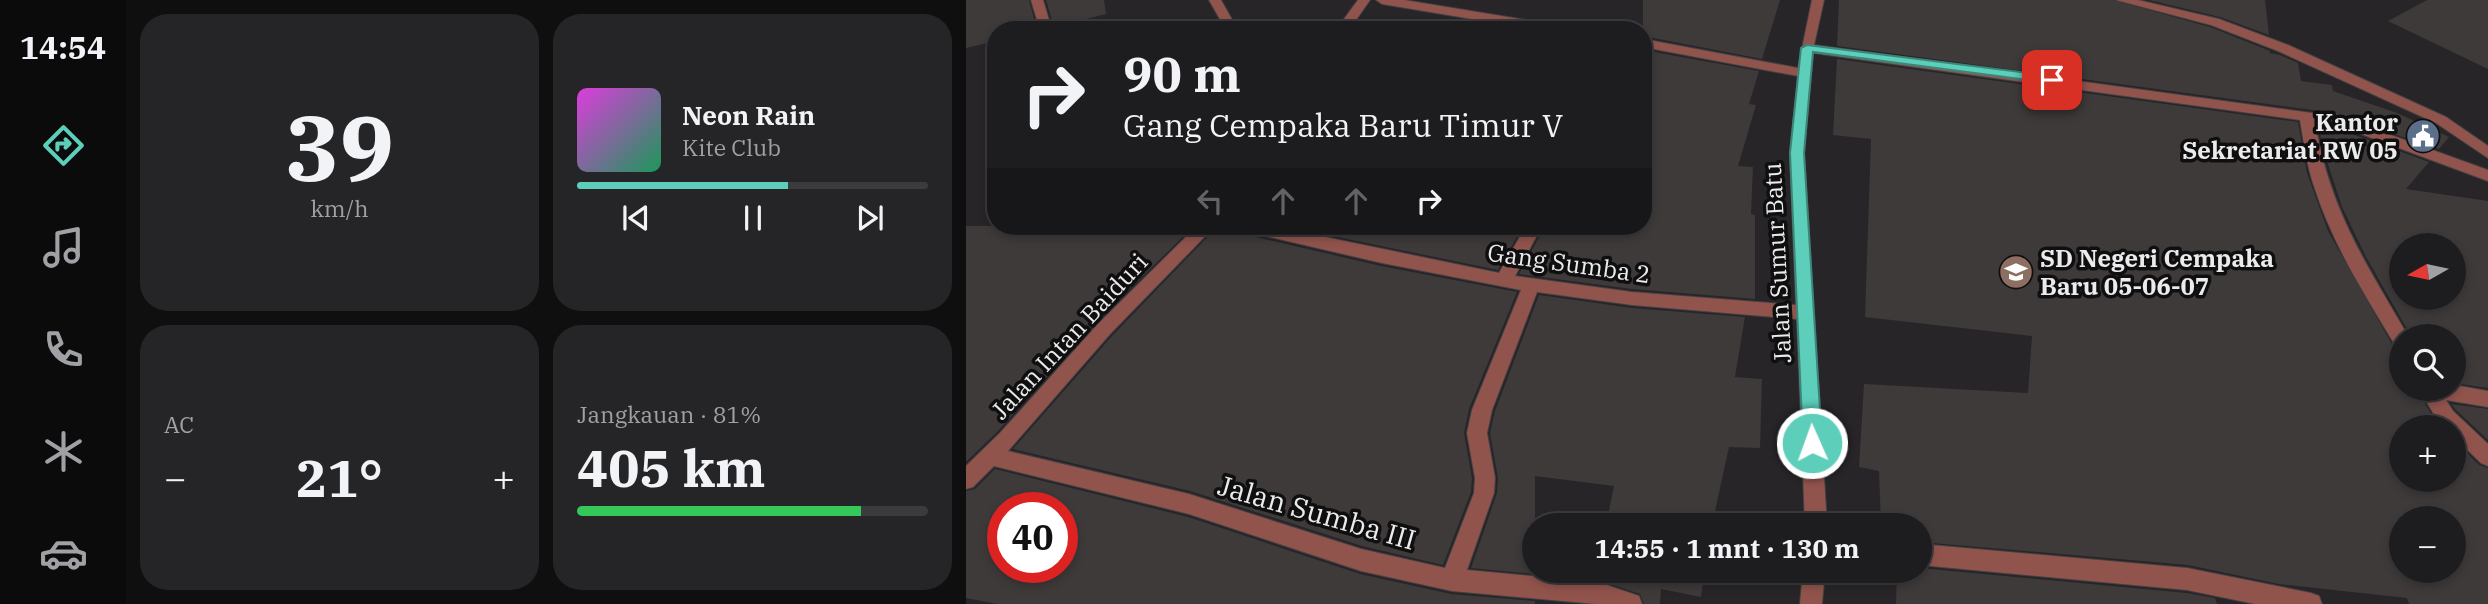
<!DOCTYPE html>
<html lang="id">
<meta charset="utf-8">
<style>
body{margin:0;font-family:"IBM Plex Serif",serif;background:#252527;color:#f1f3f6;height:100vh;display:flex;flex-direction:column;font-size:26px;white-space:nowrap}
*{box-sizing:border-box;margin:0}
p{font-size:23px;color:#a0a1a4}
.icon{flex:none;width:38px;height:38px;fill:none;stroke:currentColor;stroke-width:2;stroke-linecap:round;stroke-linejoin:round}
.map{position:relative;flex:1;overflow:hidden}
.drawer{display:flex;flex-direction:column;gap:14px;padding:14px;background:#100f10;width:840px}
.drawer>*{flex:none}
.guide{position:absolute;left:21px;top:21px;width:665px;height:214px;border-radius:28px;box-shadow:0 4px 10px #0003,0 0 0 2px #3b3a3c;background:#1d1c1e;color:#f1f3f6;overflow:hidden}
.needle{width:46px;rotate:261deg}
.buttons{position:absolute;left:1423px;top:233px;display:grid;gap:14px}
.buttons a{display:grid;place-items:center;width:77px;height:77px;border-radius:50%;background:#1d1c1e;box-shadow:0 4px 10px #0003,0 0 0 2px #3b3a3c;font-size:35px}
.speed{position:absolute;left:21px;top:492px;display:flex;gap:14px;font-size:35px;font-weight:700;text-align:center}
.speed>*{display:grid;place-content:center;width:91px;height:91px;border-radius:50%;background:#1d1c1e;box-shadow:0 4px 10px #0003,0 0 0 2px #3b3a3c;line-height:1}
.speed .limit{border:10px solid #d22;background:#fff;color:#111}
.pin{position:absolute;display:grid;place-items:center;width:60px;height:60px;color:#fff;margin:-30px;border-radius:14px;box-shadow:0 4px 10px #0006}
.me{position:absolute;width:77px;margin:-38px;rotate:358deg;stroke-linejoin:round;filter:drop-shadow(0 0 5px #0008)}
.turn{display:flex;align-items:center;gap:24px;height:147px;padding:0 21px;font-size:32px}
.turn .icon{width:91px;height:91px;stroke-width:2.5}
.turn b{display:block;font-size:49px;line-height:60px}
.lanes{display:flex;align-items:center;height:66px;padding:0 21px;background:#0003;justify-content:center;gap:35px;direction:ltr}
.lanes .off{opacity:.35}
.big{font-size:52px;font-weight:700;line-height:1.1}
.drawer .card{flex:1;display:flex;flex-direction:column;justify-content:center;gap:10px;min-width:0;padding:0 24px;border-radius:28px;background:#252527}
.drawer .dial{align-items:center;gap:0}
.dial b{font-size:91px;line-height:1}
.song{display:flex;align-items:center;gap:21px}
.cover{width:84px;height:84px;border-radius:10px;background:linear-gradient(135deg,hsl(300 70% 55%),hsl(150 70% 35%))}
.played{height:7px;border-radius:4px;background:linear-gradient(90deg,#5cceba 60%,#3b3a3c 60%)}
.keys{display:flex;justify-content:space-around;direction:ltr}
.heat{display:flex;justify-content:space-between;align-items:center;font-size:38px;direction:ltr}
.charge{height:10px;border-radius:5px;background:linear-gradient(90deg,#34c759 81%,#3b3a3c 0)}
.drawer .tiles{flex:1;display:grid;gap:14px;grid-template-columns:repeat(2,1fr)}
.trip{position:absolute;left:556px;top:513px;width:410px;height:70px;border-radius:35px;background:#1d1c1e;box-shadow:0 4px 10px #0003,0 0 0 2px #3b3a3c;font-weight:700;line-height:70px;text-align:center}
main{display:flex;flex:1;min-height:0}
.tabs{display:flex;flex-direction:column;width:126px;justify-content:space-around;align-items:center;background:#0c0b0c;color:#a0a1a4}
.tabs .icon{width:49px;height:49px}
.tabs .current{color:#5cceba}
.tabs b{font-size:32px;color:#f1f3f6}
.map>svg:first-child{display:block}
.building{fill:#3e3a39;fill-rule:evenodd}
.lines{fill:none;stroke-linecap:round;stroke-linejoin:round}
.minor-casing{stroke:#424143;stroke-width:2}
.minor{fill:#91544d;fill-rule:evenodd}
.route{fill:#5cceba;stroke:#3c8679;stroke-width:2}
.labels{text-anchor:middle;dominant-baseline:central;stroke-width:7;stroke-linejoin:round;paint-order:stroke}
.poi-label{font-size:24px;font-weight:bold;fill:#ebeaec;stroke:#100f10;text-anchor:end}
.street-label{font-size:24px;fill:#ebeaec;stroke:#100f10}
.near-street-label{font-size:28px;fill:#ebeaec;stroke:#100f10}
</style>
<main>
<nav class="tabs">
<b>14:54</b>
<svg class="icon current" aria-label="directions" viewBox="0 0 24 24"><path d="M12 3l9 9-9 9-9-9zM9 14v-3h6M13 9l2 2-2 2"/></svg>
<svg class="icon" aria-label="music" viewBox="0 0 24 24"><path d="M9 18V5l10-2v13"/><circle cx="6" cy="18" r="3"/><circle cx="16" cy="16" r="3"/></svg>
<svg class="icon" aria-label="phone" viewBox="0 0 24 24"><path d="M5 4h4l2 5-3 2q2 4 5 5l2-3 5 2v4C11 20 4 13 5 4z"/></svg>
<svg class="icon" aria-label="climate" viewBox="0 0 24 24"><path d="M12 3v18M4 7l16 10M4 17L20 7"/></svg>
<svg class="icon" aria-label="car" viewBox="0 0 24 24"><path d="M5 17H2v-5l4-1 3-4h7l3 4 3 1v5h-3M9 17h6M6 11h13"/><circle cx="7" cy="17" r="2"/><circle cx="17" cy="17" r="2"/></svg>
</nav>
<section class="drawer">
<div class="tiles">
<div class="card dial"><b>39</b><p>km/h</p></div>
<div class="card">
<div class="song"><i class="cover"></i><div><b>Neon Rain</b><p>Kite Club</p></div></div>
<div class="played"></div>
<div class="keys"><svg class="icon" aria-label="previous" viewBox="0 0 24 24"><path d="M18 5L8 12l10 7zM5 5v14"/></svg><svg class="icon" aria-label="pause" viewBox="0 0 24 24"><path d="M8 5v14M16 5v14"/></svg><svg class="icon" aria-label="next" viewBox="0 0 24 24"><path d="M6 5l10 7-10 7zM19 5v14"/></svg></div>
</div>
<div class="card"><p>AC</p>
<div class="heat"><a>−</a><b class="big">21°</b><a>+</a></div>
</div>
<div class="card"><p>Jangkauan · 81%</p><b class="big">405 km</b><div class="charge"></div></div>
</div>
</section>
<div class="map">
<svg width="1522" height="604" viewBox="0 0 1522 604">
<rect width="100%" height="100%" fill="#272528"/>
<path class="building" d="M0,0H63L71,30H30V41L0,48Z
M80,0H138L140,14L88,27Z
M677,0H814L796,59L677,36Z
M873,0H1147L1244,27L1304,51V53L1314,55L1332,63L1335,81L1366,85L1367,91L1431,113L1483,137L1473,149L1361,112L871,46Z
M1183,0H1299L1303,35L1254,17Z
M1461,0H1522V69L1422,21Z
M677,50L793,71L783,104L790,105L772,166L787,167L785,214L789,215V299L666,289L553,274L579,226H677Z
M871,59L1332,122L1341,173L1362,231L1427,346L1435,349V388H1450L1473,427H1435V480H1488V440L1513,465L1522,468V604H1443L1441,598L1313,584L1222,565L954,542V525H915L913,471L893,467L898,384L1062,393L1066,336L899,317L905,139L867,135ZM1435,518H1488V570H1435Z
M1352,125L1386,134L1463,162L1440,189L1522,201V388L1488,383V336H1445L1400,257L1376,207L1358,152ZM1435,245H1488V298H1435Z
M0,226H228L130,322L32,431L0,462Z
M252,226H272L281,235L415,266L551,292L503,409L498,433L506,478L505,492L477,565L396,546L224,491L47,449L146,336Z
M318,226H557L532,270Z
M573,295L666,308L779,317L769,377L796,379L794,448L763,447L746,525H640L648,486L569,476V574L505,568L531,493L532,478L524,433L529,411Z
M1485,404L1522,409V440L1489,409Z
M29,469L222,517L394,574L485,594L569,601V604H31L0,598V491L9,489ZM37,508H96V567H37Z
M954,568L1221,593L1249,598L1251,604H930L931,570H954Z
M630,570H739L735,597L695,589L694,604H678L674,594L628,579Z"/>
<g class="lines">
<g class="minor-casing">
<path id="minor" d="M65,0H77L86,30H74Z
M243,0H255L269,25L267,28H259Z
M392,0H404L383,30H370Z
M410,0H438L596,26L602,30H572L416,4Z
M846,0H858L848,45L1361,115L1397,125L1522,170V181L1387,131L1349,122C1363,208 1399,262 1442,336H1435V347L1429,345C1399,295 1367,245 1349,189C1341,167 1338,144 1334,120L847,53L838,153L861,525H839L831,319L666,305L571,292L526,410L521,433L529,478L528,493L501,570L632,582L673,596L676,604H630L486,591L395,571L223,514L28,466L7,487L0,489V466L34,433L132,324L231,226H249L144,334L42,451L223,494L395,549L479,568L508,493L509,478L501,433L506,410L555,290L416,263L282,232L274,226H306L533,273L560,226H576L549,276L666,292L830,305L824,153L832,76L677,47V39L832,68Z
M1150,0H1172L1253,19L1322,45L1480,117L1522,146V158L1470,123L1312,51L1245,25Z
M1488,385L1522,391V407L1480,400L1487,411L1522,444V466L1515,463L1488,437V427H1477L1473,423L1453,389L1488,388Z
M954,544L1221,568L1345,593L1353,596L1356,604H1289L1221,590L954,565Z
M837,570H859L856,604H834Z"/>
</g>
<use href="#minor" class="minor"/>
</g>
<path class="route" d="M841,45L1086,76L1092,80L1086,83L847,52L838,153L856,443L853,449L846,451L840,449L837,443L824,153L835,48Z"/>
<defs>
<g id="civic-disc" transform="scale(1.75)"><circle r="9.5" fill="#5c6f8a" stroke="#100f10"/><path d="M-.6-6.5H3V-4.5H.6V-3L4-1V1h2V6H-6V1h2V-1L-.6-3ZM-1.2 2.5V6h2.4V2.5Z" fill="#fff"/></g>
<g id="school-disc" transform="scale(1.75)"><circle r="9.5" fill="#8d6e63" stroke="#100f10"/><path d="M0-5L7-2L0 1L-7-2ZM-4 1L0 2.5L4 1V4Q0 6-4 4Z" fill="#fff"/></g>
</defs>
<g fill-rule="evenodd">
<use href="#civic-disc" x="1457" y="136"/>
<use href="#school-disc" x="1050" y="272"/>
</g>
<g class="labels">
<g class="poi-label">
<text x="1432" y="122">Kantor<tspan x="1432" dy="28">Sekretariat RW 05</tspan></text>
<text x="1074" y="258" text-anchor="start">SD Negeri Cempaka<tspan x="1074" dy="28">Baru 05-06-07</tspan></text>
</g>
<g class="street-label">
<text transform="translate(603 263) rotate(8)">Gang Sumba 2</text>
<text transform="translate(811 263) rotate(-93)">Jalan Sumur Batu</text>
<text transform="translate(103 336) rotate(-47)">Jalan Intan Baiduri</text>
</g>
<g class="near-street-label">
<text transform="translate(351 512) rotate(16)">Jalan Sumba III</text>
</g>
</g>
</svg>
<div class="buttons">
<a><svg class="needle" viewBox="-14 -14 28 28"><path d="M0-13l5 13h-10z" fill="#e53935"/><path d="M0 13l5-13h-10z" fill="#a0a1a4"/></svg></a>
<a><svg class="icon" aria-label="search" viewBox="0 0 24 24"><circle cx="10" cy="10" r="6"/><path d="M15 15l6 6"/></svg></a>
<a>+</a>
<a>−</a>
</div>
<div class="speed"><div class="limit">40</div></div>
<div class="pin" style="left:1086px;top:80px;background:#d93025"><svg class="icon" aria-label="arrive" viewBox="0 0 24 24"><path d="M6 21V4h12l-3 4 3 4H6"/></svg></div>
<svg class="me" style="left:846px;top:443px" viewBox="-20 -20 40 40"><circle r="17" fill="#5cceba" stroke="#fff" stroke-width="3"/><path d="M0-11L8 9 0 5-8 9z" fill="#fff"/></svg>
<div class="trip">14:55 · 1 mnt · 130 m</div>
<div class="guide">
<div class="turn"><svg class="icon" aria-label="right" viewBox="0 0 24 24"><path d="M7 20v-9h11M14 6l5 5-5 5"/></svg><div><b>90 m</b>Gang Cempaka Baru Timur V</div></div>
<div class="lanes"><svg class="icon off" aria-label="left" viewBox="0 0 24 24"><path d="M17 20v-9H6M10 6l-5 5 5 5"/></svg><svg class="icon off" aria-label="ahead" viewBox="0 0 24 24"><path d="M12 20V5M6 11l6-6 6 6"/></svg><svg class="icon off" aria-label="ahead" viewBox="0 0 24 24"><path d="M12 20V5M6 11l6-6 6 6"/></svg><svg class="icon" aria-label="right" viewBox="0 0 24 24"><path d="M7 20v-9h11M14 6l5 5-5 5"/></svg></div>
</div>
</div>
</main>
